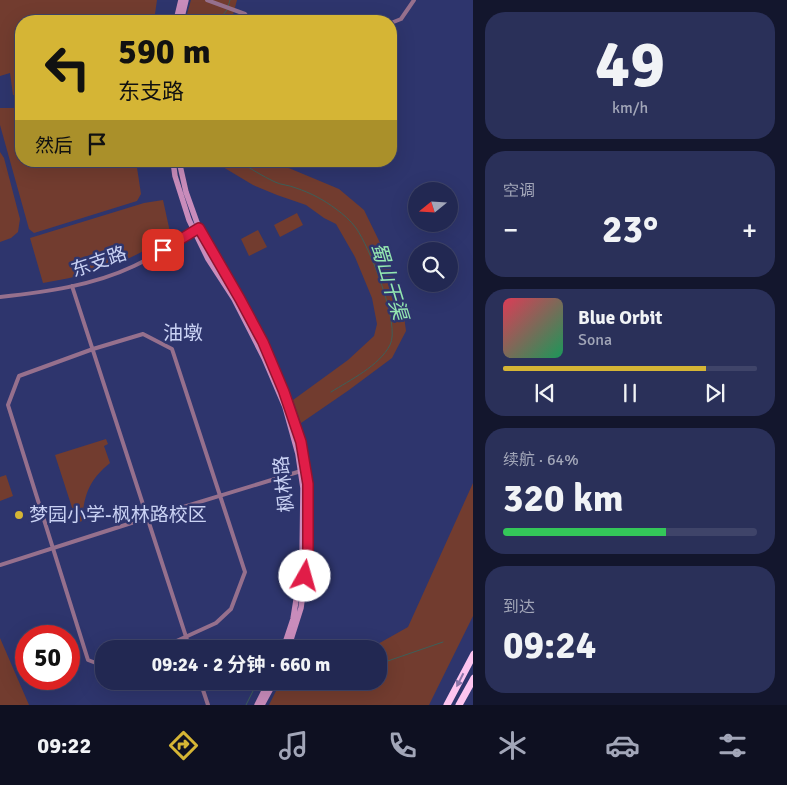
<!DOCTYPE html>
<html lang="zh">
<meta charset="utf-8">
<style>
body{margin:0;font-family:Signika,"Noto Sans SC",sans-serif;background:#2a3059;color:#f1f3f6;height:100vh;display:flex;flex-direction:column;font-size:19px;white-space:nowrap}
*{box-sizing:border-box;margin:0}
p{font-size:16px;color:#a2a6b8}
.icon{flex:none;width:28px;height:28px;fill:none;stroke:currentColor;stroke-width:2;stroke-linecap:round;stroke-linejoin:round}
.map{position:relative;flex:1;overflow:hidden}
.side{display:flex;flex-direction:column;gap:12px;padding:12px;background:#13162d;width:314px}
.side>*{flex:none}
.guide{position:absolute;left:15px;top:15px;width:382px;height:152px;border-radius:20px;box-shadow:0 5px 20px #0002,0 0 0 1px #3f4469;background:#d5b535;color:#111;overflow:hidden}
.needle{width:32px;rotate:252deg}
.tools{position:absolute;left:408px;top:182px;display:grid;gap:10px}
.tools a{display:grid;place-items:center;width:50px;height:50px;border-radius:50%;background:#222852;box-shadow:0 5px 20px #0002,0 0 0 1px #3f4469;font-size:25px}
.speed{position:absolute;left:15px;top:625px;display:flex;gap:10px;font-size:25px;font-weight:700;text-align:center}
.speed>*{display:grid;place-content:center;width:65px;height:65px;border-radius:50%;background:#222852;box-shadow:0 5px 20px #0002,0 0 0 1px #3f4469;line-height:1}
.speed .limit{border:8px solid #d22;background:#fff;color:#111}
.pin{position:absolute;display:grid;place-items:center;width:42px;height:42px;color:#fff;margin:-21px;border-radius:10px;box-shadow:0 2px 8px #0006}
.me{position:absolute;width:55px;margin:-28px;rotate:7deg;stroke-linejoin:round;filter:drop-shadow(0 0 4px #0008)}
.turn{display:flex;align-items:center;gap:18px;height:105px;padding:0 20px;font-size:22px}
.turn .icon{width:65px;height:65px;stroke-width:2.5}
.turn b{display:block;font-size:35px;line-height:42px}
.then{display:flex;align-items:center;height:48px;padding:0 20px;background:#0003;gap:10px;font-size:19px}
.big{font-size:38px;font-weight:700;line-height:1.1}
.side .card{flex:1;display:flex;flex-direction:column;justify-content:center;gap:8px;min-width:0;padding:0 18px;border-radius:20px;background:#2a3059}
.side .dial{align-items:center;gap:0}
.dial b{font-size:65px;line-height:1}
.song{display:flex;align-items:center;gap:15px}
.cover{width:60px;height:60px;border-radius:8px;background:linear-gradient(135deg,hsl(350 70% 55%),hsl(150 70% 35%))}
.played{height:5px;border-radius:2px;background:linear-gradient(90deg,#d5b535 80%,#3f4469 80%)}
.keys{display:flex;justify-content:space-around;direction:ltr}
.heat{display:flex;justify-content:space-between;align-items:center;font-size:28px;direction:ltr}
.charge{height:8px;border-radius:4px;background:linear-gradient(90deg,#34c759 64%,#3f4469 0)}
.trip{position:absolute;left:95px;top:640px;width:292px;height:50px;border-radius:20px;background:#222852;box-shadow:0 5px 20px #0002,0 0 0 1px #3f4469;font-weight:700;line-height:50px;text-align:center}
.menu{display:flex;height:80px;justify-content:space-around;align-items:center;background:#0e1021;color:#a2a6b8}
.menu .icon{width:35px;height:35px}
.menu .selected{color:#d5b535}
.menu b{font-size:22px;color:#f1f3f6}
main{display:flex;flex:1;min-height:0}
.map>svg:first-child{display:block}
.green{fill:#723c2f}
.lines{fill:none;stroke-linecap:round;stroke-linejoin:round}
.stream{stroke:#3d6059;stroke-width:1}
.minor{stroke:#96708d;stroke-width:4}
.secondary{stroke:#c98cbb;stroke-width:5.5}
.motorway{stroke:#fdc4ef;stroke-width:7}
.oneway{fill:#8b75a8}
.route-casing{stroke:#92132f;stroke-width:12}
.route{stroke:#e11d48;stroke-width:9}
.poi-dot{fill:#d5b535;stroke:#2e356d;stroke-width:2}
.labels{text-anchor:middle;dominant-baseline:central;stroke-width:5;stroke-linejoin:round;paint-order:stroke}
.street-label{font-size:19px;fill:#cad2f4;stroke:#2e356d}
.poi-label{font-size:19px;fill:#cad2f4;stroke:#2e356d;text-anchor:start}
.water-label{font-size:20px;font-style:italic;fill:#94e8b1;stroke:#2e356d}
.neighbourhood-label{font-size:20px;fill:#cad2f4;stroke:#2e356d}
</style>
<main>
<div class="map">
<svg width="474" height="705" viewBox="0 0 474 705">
<rect width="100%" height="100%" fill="#2e356d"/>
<path class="green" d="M0,0H157L154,21H21V95H13L10,73L0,76Z
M191,0H237L233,15L226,21H185Z
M0,108H21V161H136L141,194L137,201L34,233L29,229L0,125Z
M0,152L4,158L20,219L18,232L11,238L0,242Z
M213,161H272L339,189L364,210L383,249L402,301L406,331L392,358L349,390L301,423L293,400L348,360L374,336L377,324L372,298L355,257L336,224L324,218L306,205L277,195L253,185Z
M163,200L170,232C163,238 156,243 148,248C116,268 79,277 43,283L30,238L144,203Z
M297,213L303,225L280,237L274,225Z
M258,230L267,247L249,256L241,239Z
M106,439L108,444L104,446L110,463C89,480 84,495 82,521L77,523L55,455Z
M6,475L13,496L0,501V477Z
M473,483V616L429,705H269L281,681H379V649H369L408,627Z
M0,638L29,705H0Z"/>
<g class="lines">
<path class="stream" d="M218,21L227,10L230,0
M238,161C250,168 262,176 275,182C281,185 289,185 296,188C311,193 324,200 336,209C343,214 351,221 356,228C369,246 401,325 390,345C379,366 350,380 331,392
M379,664L443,642
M246,705L258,681"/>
<path class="minor" d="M207,0L245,14L250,21
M391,23L401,19L414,0
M72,286L190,649
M0,297C45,292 92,286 134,266C155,256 176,243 197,230
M0,565L147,518L301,471
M104,666L88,660L8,405L19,376L93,349L143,334L172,349L245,572L231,609L216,623L159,649
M200,681L208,705"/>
<path class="secondary" d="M176,21L181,0
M181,21L186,0
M173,161L175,176L189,220L208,259L234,299L264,358L285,407L298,454L303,488L302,563L293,619L283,649
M179,161L186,192L200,231L240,299L263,343L284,392L301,441L308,485V556L301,608L288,649
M257,705L269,681
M262,705L275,681"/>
<path class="motorway" d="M447,705L474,654
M459,705L474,678"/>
</g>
<defs><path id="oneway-solid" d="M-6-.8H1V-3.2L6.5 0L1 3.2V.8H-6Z" transform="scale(1.25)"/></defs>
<use class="oneway" href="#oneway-solid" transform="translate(460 680) rotate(117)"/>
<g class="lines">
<g class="route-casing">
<path id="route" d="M163,250L199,228L240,299L263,342L284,392L301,442L308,484V556L305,576"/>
</g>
<use href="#route" class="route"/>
</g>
<circle class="poi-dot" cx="19" cy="515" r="5"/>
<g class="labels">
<g class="street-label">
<text transform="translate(99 262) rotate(-19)">东支路</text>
<text transform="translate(284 484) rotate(-96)">枫林路</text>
</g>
<g class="poi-label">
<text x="29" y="515">梦园小学-枫林路校区</text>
</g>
<g class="water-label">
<text transform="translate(389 281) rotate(73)">蜀山干渠</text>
</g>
<g class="neighbourhood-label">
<text x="183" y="333">油墩</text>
</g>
</g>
</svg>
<div class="tools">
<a><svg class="needle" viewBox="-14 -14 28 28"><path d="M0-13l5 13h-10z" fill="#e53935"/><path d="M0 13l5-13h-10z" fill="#a2a6b8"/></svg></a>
<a><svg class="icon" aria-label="search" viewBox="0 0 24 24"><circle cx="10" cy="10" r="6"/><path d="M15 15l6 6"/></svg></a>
</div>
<div class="speed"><div class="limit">50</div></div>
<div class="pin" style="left:163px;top:250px;background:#d93025"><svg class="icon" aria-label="arrive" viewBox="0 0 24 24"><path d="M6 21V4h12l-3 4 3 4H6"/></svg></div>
<svg class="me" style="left:305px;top:576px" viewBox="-20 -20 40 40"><circle r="19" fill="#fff"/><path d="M0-13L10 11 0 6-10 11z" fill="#e11d48"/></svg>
<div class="trip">09:24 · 2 分钟 · 660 m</div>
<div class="guide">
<div class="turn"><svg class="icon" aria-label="left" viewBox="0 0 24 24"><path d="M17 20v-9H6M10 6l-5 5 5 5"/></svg><div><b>590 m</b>东支路</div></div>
<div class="then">然后<svg class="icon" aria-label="arrive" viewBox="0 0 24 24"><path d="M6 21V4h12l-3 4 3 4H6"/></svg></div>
</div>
</div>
<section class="side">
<div class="card dial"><b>49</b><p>km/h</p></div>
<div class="card"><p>空调</p>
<div class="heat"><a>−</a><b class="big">23°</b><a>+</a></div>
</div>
<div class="card">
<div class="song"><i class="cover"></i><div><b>Blue Orbit</b><p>Sona</p></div></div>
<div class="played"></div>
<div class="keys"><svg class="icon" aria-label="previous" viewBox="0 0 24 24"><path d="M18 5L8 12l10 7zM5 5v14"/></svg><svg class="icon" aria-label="pause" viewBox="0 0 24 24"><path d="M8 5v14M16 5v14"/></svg><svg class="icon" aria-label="next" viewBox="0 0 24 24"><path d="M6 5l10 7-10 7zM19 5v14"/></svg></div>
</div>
<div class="card"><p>续航 · 64%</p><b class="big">320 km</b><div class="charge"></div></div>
<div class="card"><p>到达</p><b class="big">09:24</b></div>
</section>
</main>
<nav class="menu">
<b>09:22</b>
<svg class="icon selected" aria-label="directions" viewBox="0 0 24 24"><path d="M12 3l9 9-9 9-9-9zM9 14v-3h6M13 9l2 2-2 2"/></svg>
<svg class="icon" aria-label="music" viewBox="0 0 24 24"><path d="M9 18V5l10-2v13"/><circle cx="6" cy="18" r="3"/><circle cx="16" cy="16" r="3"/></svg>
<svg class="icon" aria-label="phone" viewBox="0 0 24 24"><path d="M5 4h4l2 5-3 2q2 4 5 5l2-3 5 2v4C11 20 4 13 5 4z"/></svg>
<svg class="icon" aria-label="climate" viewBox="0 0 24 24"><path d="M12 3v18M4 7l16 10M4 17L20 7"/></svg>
<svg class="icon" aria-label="car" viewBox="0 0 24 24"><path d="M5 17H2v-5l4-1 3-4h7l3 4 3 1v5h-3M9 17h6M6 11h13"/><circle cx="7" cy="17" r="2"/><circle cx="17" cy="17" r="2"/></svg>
<svg class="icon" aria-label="filters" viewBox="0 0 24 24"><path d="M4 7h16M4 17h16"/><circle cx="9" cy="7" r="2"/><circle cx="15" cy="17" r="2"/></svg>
</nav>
